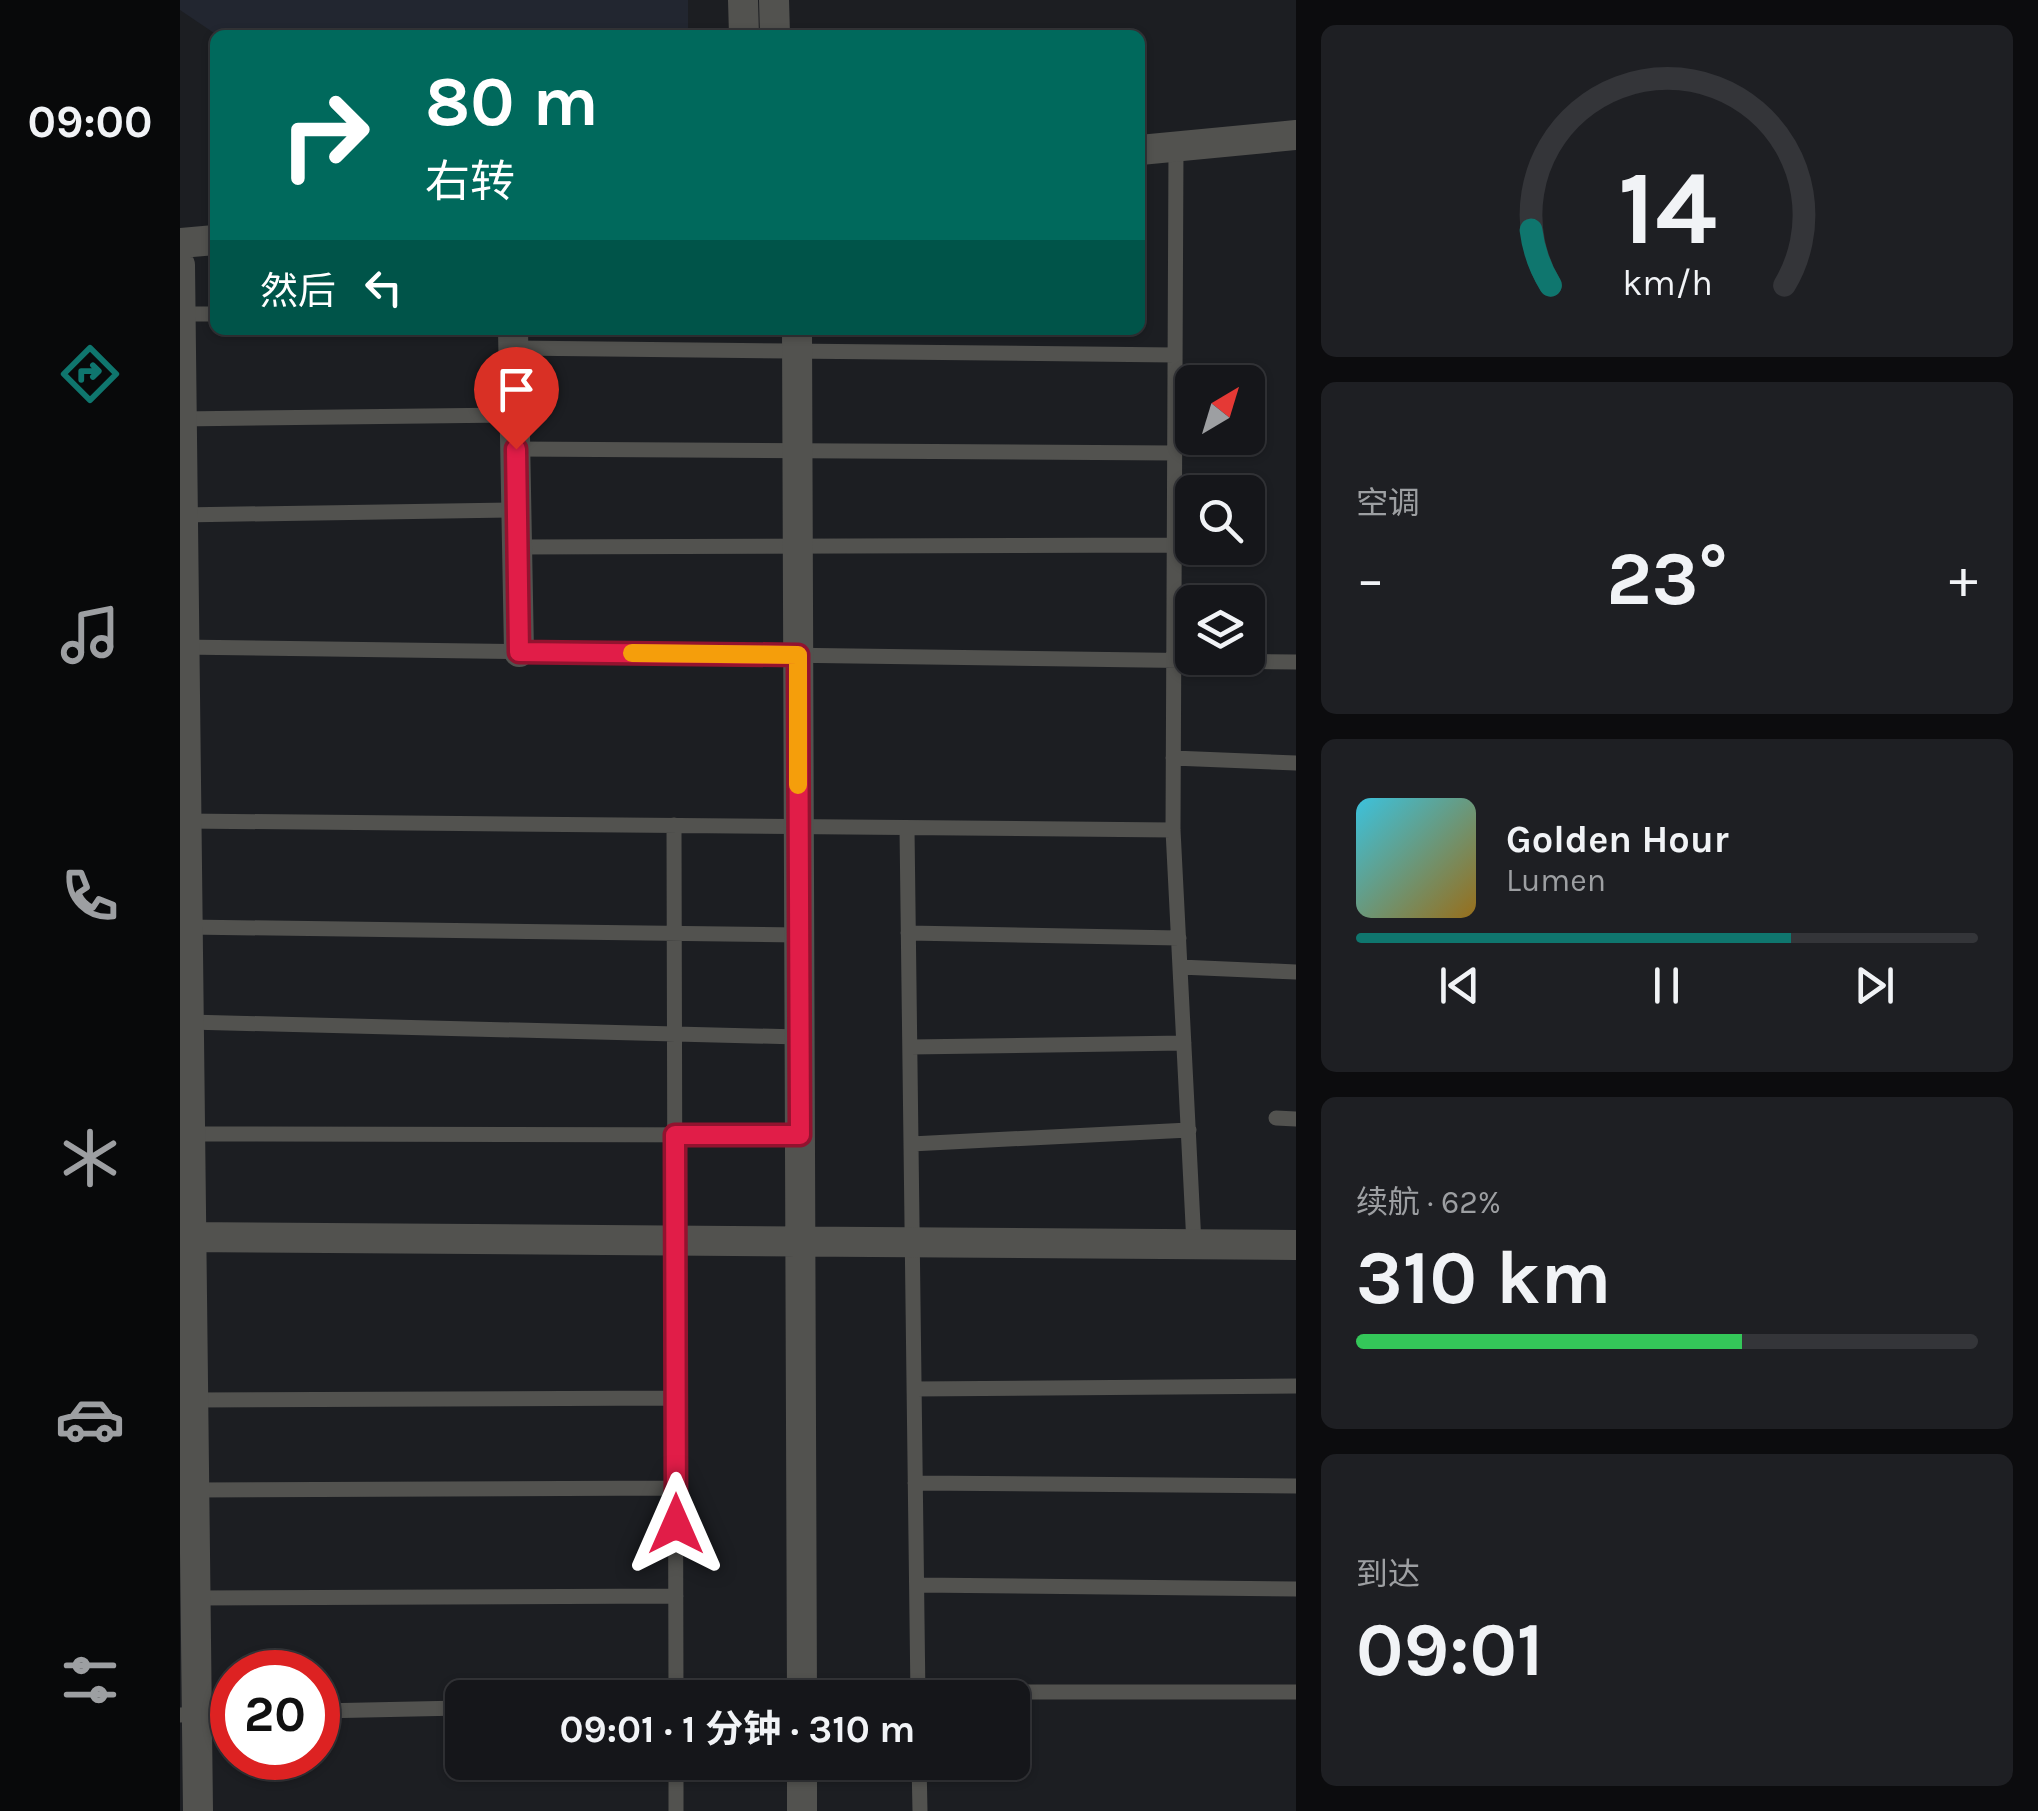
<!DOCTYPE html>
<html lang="zh">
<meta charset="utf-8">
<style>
body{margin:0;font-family:Karla,"Noto Sans SC",sans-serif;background:#1e1f23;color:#f1f3f6;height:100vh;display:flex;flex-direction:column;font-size:38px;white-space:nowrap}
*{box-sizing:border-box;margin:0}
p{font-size:32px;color:#9d9fa2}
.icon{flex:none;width:55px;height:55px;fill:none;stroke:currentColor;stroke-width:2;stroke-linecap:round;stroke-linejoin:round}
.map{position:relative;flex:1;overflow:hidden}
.sheet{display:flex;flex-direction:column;gap:25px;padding:25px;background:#0c0c0e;width:742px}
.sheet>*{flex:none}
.guide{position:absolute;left:30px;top:30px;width:935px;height:305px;border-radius:15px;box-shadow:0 2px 8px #0004,0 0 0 2px #343539;background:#00695c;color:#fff;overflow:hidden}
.needle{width:65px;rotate:38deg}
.buttons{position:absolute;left:995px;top:365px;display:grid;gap:20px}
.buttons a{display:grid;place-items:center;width:90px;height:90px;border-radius:15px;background:#15161a;box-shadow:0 2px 8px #0004,0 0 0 2px #343539;font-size:50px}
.speed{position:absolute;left:30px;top:1650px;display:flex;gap:20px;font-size:50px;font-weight:700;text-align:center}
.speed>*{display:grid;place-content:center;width:130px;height:130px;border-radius:50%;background:#15161a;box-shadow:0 2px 8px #0004,0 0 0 2px #343539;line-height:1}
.speed .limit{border:15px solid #d22;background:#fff;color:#111}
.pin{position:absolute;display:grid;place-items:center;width:85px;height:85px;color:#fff;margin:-102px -42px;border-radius:50% 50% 50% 0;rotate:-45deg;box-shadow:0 0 10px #0007}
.pin .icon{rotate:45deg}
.me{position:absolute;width:110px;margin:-55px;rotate:0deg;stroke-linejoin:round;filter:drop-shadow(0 0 8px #0008)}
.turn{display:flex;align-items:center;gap:35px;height:210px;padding:0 50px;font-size:45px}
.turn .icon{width:130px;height:130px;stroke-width:2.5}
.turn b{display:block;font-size:70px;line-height:85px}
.then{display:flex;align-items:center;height:95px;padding:0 50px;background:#0003;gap:20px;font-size:38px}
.big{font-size:75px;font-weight:700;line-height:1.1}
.sheet .tile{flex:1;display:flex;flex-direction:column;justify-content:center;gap:15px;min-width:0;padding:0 35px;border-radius:15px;background:#1e1f23}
.sheet .dial{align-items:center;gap:0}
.dial svg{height:260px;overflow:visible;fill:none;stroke:#343539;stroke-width:7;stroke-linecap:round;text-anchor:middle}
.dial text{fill:#f1f3f6;stroke:none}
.song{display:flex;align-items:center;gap:30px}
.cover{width:120px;height:120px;border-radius:15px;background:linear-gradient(135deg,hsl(190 70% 55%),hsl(40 70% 35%))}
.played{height:10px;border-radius:5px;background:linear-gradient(90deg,#0f766e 70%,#343539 70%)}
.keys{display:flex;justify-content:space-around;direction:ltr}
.heat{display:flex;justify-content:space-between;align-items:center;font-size:55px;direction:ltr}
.charge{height:15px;border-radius:8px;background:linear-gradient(90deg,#34c759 62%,#343539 0)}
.trip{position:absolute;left:265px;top:1680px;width:585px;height:100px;border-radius:15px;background:#15161a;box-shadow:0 2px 8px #0004,0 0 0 2px #343539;font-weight:700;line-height:100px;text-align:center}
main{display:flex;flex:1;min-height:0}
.tabs{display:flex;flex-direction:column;width:180px;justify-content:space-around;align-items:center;background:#08090a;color:#9d9fa2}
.tabs .icon{width:70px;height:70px}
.tabs .selected{color:#0f766e}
.tabs b{font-size:45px;color:#f1f3f6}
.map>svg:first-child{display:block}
.built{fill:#222630}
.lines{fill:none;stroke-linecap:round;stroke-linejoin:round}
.service{stroke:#52524f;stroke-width:15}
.minor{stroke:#52524f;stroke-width:30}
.tertiary{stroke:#52524f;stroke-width:30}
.route-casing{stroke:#92132f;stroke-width:25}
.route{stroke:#e11d48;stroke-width:18}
.slow{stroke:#f59e0b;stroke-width:18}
</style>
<main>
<nav class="tabs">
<b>09:00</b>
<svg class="icon selected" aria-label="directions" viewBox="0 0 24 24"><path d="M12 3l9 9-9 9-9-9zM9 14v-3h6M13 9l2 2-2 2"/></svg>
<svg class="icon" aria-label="music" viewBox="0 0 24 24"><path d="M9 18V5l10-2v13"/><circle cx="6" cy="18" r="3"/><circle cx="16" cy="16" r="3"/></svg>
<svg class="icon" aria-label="phone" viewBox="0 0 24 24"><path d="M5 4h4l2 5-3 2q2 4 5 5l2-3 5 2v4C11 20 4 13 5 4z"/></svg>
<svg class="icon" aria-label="climate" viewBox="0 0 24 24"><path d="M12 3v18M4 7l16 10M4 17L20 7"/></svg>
<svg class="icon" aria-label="car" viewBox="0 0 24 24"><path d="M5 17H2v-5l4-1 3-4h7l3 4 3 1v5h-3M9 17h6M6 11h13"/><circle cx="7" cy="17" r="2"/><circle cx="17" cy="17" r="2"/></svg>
<svg class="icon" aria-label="filters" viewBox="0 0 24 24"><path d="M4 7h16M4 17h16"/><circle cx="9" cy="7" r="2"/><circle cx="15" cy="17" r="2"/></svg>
</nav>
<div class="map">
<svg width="1116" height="1811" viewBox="0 0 1116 1811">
<rect width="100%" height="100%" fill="#1c1e22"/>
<path class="built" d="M0,0H508V35H37L0,10Z"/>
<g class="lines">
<path class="service" d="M996,147L993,830L1014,1244
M1,314H35
M334,348L995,355
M0,419L335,415
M335,449L995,453
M0,515L336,510
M337,547L994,545
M0,647L1116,662
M993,758L1116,763
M6,821L993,830
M494,825L496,1698
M727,828L738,1698
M8,927L619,935
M728,933L999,938
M1000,967L1116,972
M9,1022L619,1037
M730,1047L1004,1043
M1096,1118L1116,1119
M10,1134L620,1135
M731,1144L1009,1130
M734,1389L1116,1386
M13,1400L496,1398
M735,1483L1116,1486
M14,1490L496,1488
M737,1585L1116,1589
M15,1598L496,1596
M738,1692H1116
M138,1711L282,1708
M0,1715L52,1713
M496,1762V1811
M739,1762L740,1811"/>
<path class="minor" d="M960,150L1116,135
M0,243L35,240
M0,265L18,1811
M333,330L339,652
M617,330L622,1698
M0,1237L1116,1245
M622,1762V1811"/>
<path class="tertiary" d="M563,0L564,35
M594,0L595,35"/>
</g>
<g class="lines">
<g class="route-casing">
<path id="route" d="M336,449L339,652L618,655L620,1135H495L496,1524"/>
</g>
<use href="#route" class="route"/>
<path class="slow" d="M452,653L618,655V785"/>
</g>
</svg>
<div class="buttons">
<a><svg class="needle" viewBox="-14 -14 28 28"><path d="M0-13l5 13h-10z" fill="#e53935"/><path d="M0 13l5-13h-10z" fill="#9d9fa2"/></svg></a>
<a><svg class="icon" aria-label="search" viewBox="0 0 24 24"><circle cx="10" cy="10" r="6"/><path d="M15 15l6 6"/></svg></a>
<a><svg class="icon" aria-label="layers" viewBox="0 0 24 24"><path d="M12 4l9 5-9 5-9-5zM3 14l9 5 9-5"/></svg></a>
</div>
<div class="speed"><div class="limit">20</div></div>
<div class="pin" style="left:336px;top:449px;background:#d93025"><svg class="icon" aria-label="arrive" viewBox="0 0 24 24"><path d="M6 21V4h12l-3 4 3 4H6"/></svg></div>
<svg class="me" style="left:496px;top:1524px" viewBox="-20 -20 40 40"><path d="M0-17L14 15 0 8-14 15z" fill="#e11d48" stroke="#fff" stroke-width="4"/></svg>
<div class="trip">09:01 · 1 分钟 · 310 m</div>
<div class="guide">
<div class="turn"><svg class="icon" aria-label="right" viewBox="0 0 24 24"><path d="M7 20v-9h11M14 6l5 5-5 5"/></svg><div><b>80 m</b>右转</div></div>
<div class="then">然后<svg class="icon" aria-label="left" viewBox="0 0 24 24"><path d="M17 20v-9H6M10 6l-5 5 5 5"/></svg></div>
</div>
</div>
<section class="sheet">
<div class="tile dial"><svg viewBox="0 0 100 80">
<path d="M14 69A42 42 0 1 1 86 69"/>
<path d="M14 69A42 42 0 0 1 8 52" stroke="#0f766e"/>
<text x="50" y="56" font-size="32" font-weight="700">14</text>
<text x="50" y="72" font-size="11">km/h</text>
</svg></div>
<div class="tile"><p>空调</p>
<div class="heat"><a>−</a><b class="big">23°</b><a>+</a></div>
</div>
<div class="tile">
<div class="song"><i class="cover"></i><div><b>Golden Hour</b><p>Lumen</p></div></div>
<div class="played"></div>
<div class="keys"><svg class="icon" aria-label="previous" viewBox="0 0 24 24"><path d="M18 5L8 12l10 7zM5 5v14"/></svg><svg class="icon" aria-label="pause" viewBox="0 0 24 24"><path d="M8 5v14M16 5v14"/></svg><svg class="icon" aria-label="next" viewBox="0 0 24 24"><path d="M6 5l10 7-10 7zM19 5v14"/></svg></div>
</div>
<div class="tile"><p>续航 · 62%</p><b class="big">310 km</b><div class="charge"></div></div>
<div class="tile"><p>到达</p><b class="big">09:01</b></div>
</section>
</main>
